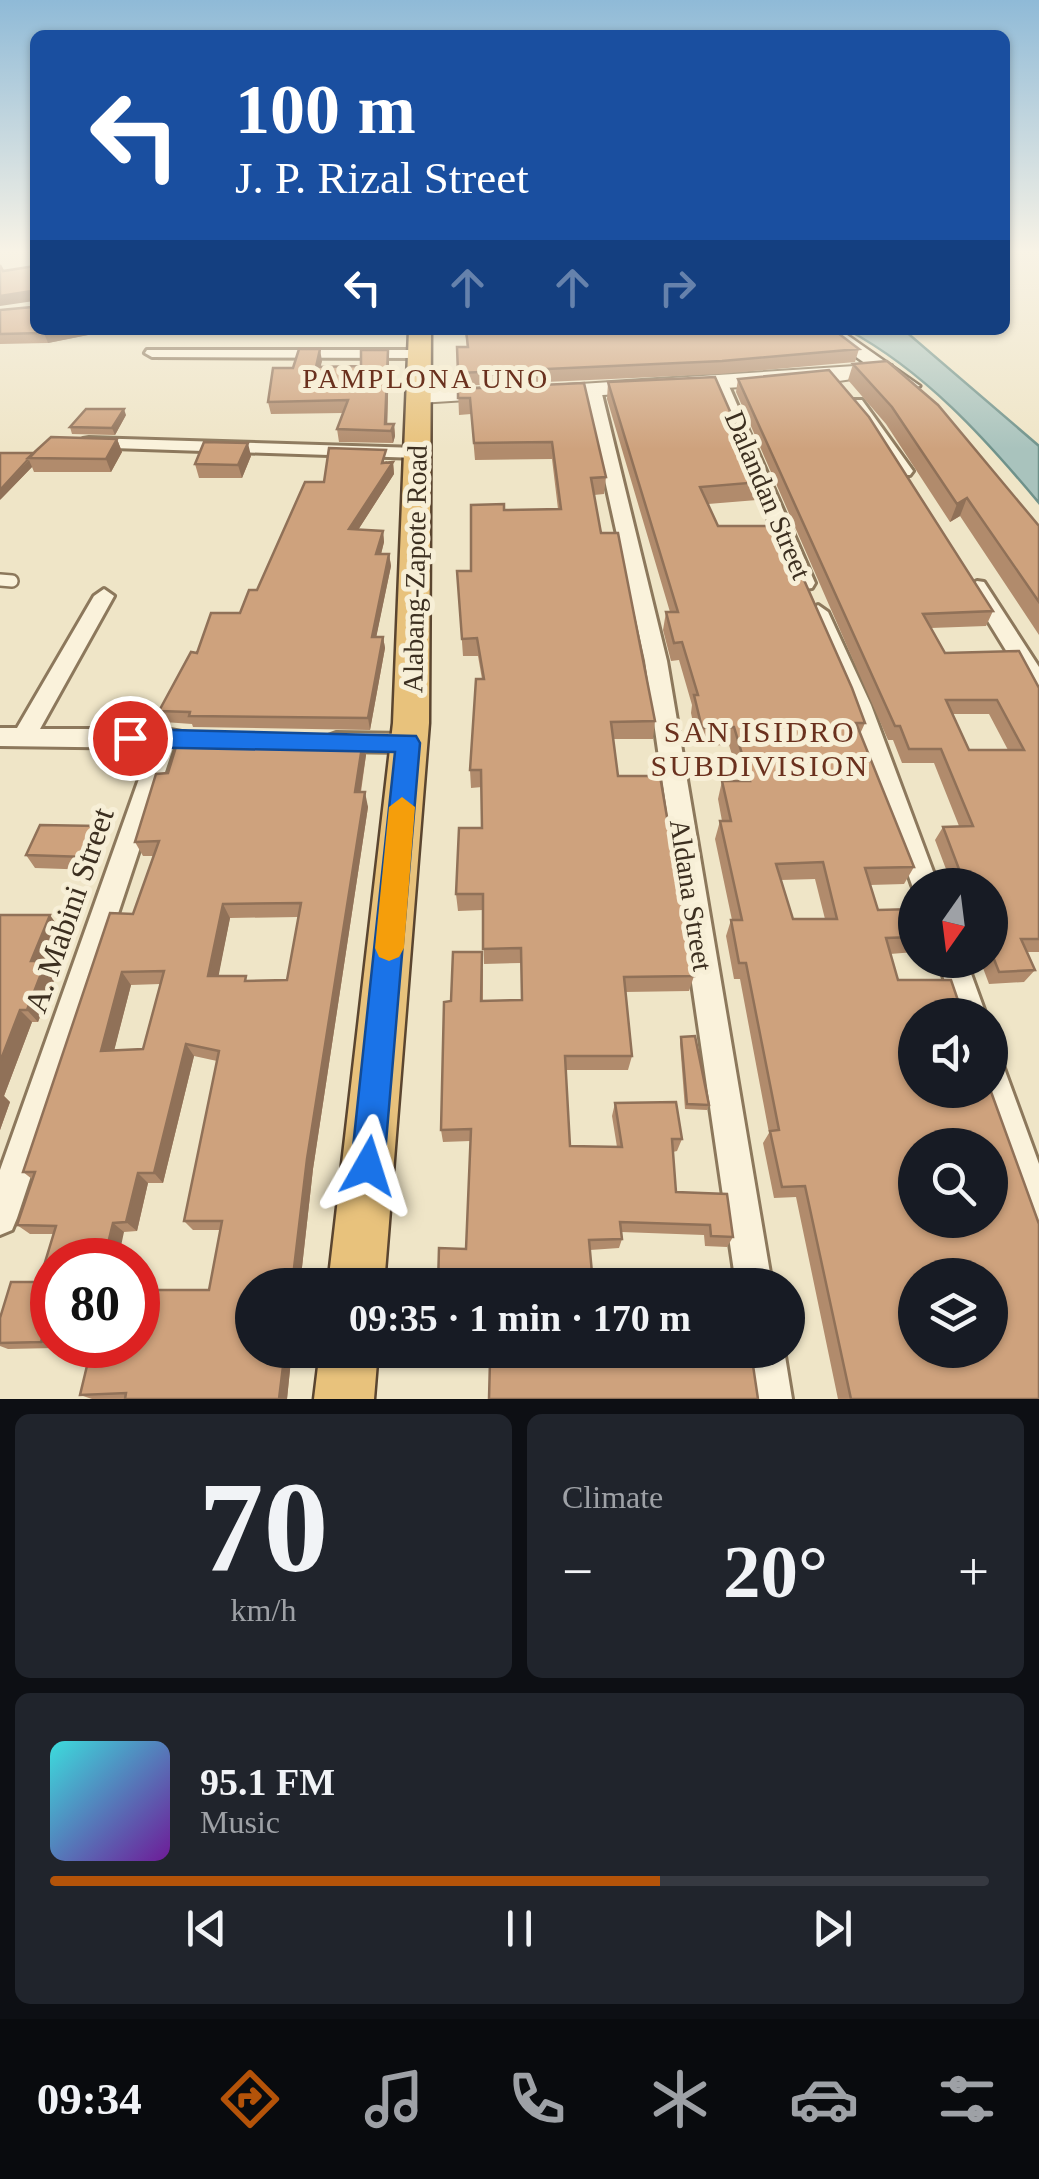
<!DOCTYPE html>
<meta charset="utf-8">
<style>
body{margin:0;font-family:Georgia,serif;background:#20242c;color:#f1f3f6;height:100vh;display:flex;flex-direction:column;font-size:38px;white-space:nowrap}
*{box-sizing:border-box;margin:0}
p{font-size:32px;color:#9ea1a6}
.icon{flex:none;width:55px;height:55px;fill:none;stroke:currentColor;stroke-width:2;stroke-linecap:round;stroke-linejoin:round}
.map{position:relative;height:1399px;overflow:hidden}
.panel{display:flex;flex-direction:column;gap:15px;padding:15px;background:#0d0f14;flex:1}
.panel>*{flex:none}
.guide{position:absolute;left:30px;top:30px;width:980px;height:305px;border-radius:15px;box-shadow:0 2px 8px #0004;background:#1a4fa0;color:#fff;overflow:hidden}
.needle{width:65px;rotate:194deg}
.controls{position:absolute;left:898px;top:868px;display:grid;gap:20px}
.controls a{display:grid;place-items:center;width:110px;height:110px;border-radius:50%;background:#171b24;box-shadow:0 2px 8px #0004;font-size:50px}
.speed{position:absolute;left:30px;top:1238px;display:flex;gap:20px;font-size:50px;font-weight:700;text-align:center}
.speed>*{display:grid;place-content:center;width:130px;height:130px;border-radius:50%;background:#171b24;box-shadow:0 2px 8px #0004;line-height:1}
.speed .limit{border:15px solid #d22;background:#fff;color:#111}
.pin{position:absolute;display:grid;place-items:center;width:85px;height:85px;color:#fff;margin:-42px;border:5px solid #fff;border-radius:50%;box-shadow:0 2px 10px #0007}
.me{position:absolute;width:110px;margin:-55px;rotate:6deg;stroke-linejoin:round;filter:drop-shadow(0 0 8px #0008)}
.turn{display:flex;align-items:center;gap:35px;height:210px;padding:0 40px;font-size:45px}
.turn .icon{width:130px;height:130px;stroke-width:2.5}
.turn b{display:block;font-size:70px;line-height:85px}
.lanes{display:flex;align-items:center;height:95px;padding:0 40px;background:#0003;justify-content:center;gap:50px;direction:ltr}
.lanes .off{opacity:.35}
.big{font-size:75px;font-weight:600;line-height:1.1}
.panel .tile{flex:1;display:flex;flex-direction:column;justify-content:center;gap:15px;min-width:0;padding:0 35px;border-radius:15px;background:#20242c}
.panel .dial{align-items:center;gap:0}
.dial b{font-size:130px;line-height:1}
.song{display:flex;align-items:center;gap:30px}
.cover{width:120px;height:120px;border-radius:15px;background:linear-gradient(135deg,hsl(180 70% 55%),hsl(280 70% 35%))}
.played{height:10px;border-radius:5px;background:linear-gradient(90deg,#b45309 65%,#363941 65%)}
.keys{display:flex;justify-content:space-around;direction:ltr}
.heat{display:flex;justify-content:space-between;align-items:center;font-size:55px;direction:ltr}
.panel .tiles{flex:1;display:grid;gap:15px;grid-template-columns:1fr 1fr}
.tile:last-child{grid-column:span 2}
.trip{position:absolute;left:235px;top:1268px;width:570px;height:100px;border-radius:50px;background:#171b24;box-shadow:0 2px 8px #0004;font-weight:600;line-height:100px;text-align:center}
.tabs{display:flex;height:160px;justify-content:space-around;align-items:center;background:#090b0e;color:#9ea1a6}
.tabs .icon{width:70px;height:70px}
.tabs .active{color:#b45309}
.tabs b{font-size:45px;color:#f1f3f6}
.map>svg:first-child{display:block}
.water{fill:#a9c3bd;stroke:#6f928b;stroke-width:2.5}
.lines{fill:none;stroke-linecap:round;stroke-linejoin:round}
.service-casing{stroke:#8c785c;stroke-width:16}
.minor-casing{stroke:#8c785c;stroke-width:6}
.tertiary-casing{stroke:#8c785c;stroke-width:4}
.secondary-casing{stroke:#6e593f;stroke-width:5}
.trunk-casing{stroke:#5a4530;stroke-width:5}
.service{stroke:#faf2db;stroke-width:11}
.minor{fill:#faf2db;fill-rule:evenodd}
.tertiary{fill:#faf2db;fill-rule:evenodd}
.secondary{fill:#faf2db;fill-rule:evenodd}
.trunk{fill:#e8c27c;fill-rule:evenodd}
.wall{fill:#b18b6c;fill-rule:evenodd}
.shaded-wall{fill:#907158}
.building{fill:#cea27d;stroke:#907158;stroke-width:2.5;fill-rule:evenodd}
.route{fill:#1a73e8;stroke:#114b97;stroke-width:2.5}
.slow{fill:#f59e0b}
.labels{text-anchor:middle;dominant-baseline:central;stroke-width:10;stroke-linejoin:round;paint-order:stroke}
.far-quarter-label{font-size:28px;letter-spacing:2.5px;fill:#6a311e;stroke:#f7efd7}
.street-label{font-size:28px;fill:#3c2f20;stroke:#f7efd7}
.neighbourhood-label{font-size:30px;letter-spacing:2.5px;fill:#6a311e;stroke:#f7efd7}
.near-street-label{font-size:32px;fill:#3c2f20;stroke:#f7efd7}
</style>
<div class="map">
<svg width="1039" height="1399" viewBox="0 0 1039 1399">
<rect width="100%" height="100%" fill="#efe5c7"/>
<path class="water" d="M848,330H904L1039,446V503C984,437 924,371 848,330Z"/>
<g class="lines">
<g class="service-casing">
<path id="service" d="M0,580L12,581"/>
</g>
<g class="minor-casing">
<path id="minor" d="M147,350H420L427,354L420,358L152,357L145,353Z
M715,381L728,384L815,583L812,588L805,589L795,583L712,384Z
M593,385L601,390L667,661L772,1285H736L645,661L585,390Z
M850,400H862L913,471L910,475H898L848,403Z
M89,438L418,448L426,453L418,458L83,447V439Z
M977,581L984,582L1039,667V693L1031,691L967,587Z
M104,589L114,596L40,729H165L187,733L191,739L187,745L173,748L17,1218L12,1230L0,1235V1170L150,748L0,746V728H17L94,596Z
M818,605L828,612L871,705L938,885H915V892L912,885L849,705L808,612Z
M336,733L408,734L416,737L420,743L416,749L408,752L336,751L328,748L324,742L328,736Z
M938,960H966L986,1015H956Z
M990,1055L1001,1060L1039,1164V1229L1027,1224L981,1090H990Z
M746,1350H784L792,1399H754Z"/>
</g>
<g class="tertiary-casing">
<path id="tertiary" d="M886,364L892,365V373L832,382L550,398L541,392L550,386Z
M492,388L501,394L499,398L419,403L409,397L419,391Z"/>
</g>
<g class="secondary-casing">
<path id="secondary" d="M818,330H840L920,386L903,390Z"/>
</g>
<g class="trunk-casing">
<path id="trunk" d="M409,330H431L429,723L384,1285H328L393,723Z
M320,1350H378L374,1399H314Z"/>
</g>
<use href="#service" class="service"/>
<use href="#minor" class="minor"/>
<use href="#tertiary" class="tertiary"/>
<use href="#secondary" class="secondary"/>
<use href="#trunk" class="trunk"/>
</g>
<path class="wall" d="M35,266V330H94L93,334L48,343L0,344V310L32,307L33,302L3,271Z
M465,330H834L859,349L855,362L720,374L458,386V373L467,347Z
M388,350L389,362L387,424H394L395,436L393,443L339,442L337,429L343,413L271,414L268,402L293,368L322,361L320,366H361Z
M853,364L1039,526V635L960,516L950,522L886,424L848,380Z
M738,379L993,611L986,626L931,628L945,653L1039,688V952H1027L1035,970L1024,982L989,984L980,960H990V885H952L935,840L943,827L959,826L934,763H902L893,740H888L736,392ZM953,714H989L1008,750H969Z
M608,382L761,482L757,500L708,504L718,526L865,723L860,734L914,867L904,884L870,885L878,910L915,911V952L890,954L1039,1399H838L796,1197L774,1198L763,1143L769,1133L740,979H734L726,936L731,920H732L715,839L720,821H722L718,799L722,781H740L729,745L698,746L691,713L692,705L679,660L671,661L663,630L666,612H670L607,399ZM815,879L825,919H793L781,880Z
M584,383L606,477L604,494L594,495L601,533L655,721L653,739H613L618,776L694,976L689,991L625,992L632,1056L628,1070H566L570,1146L617,1147L612,1116L615,1103L682,1139L677,1151L673,1152L676,1192L733,1237L727,1247L705,1246L704,1235L621,1232L622,1239L619,1248L590,1250L593,1284L598,1285H553V1279H506L466,1249L470,1141L443,1142L441,1130L451,1001L483,968V1001L522,1000L521,963L484,964L483,910L458,911L456,894L482,828V787L471,788L470,770L482,679L478,656H463L457,571H471L504,510L558,509L552,459L475,460L471,414L459,415L458,389Z
M126,415L115,435L72,434L70,427Z
M117,439L122,452L111,472H34L32,467L0,500L34,453Z
M251,456L242,478H199L195,464Z
M387,461V463L393,462L394,474L358,530L383,531L384,542L381,554H389L391,566L376,637H383L385,648L370,730L193,727L192,724L164,722L159,711L197,653L240,613L257,590L324,482Z
M363,740L366,755L361,792L368,807L313,1169L300,1285H252V1350H292L287,1399H92L80,1395L209,1290L220,1230H193L184,1221L217,1061L194,1056L163,1183H148L137,1231L124,1232L52,1260V1345H55V1348L8,1349L0,1346V1318L39,1282L53,1234H30L17,1225L32,1179L23,1172L133,914L153,856H143L135,842L168,773ZM298,917L287,980L249,981L218,976L230,918ZM160,984L143,1049L114,1050L131,985Z
M106,839L94,870L35,868L26,855Z
M0,915L60,929L47,962L56,975L38,1022H32L4,1096L10,1102L0,1130Z
M681,1037L709,1105L707,1110L685,1109L680,1043Z
M435,1350H506V1355L438,1356Z"/>
<path class="shaded-wall" d="M31,291L34,301L0,306V296Z
M59,330H94L93,334L48,343L44,333Z
M320,349L322,361L318,378L316,367Z
M388,350L389,362L387,431L385,424Z
M124,409L126,415L115,435L112,428Z
M394,424L395,436L393,443L391,431Z
M117,439L122,452L111,472L106,459Z
M248,443L251,456L242,478L238,465Z
M29,460L32,467L0,500V490Z
M393,462L394,474L351,541L349,529Z
M967,498L960,516L950,522L957,504Z
M383,531L384,542L378,566L376,554Z
M389,554L391,566L374,648L372,637Z
M383,637L385,648L370,730L368,718Z
M363,740L366,755L358,807L355,792Z
M365,792L368,807L313,1169L300,1285H292L307,1159Z
M98,826L106,839L94,870L86,857Z
M223,904L230,918L216,989L208,976Z
M50,915L60,929L47,962L56,975L38,1022L27,1010L31,961Z
M122,972L131,985L111,1063L101,1051Z
M20,1010L32,1022L4,1096L10,1102L0,1130V1062Z
M186,1044L194,1056L163,1183L154,1173Z
M138,1173L148,1183L137,1231L126,1222Z
M113,1223L124,1232L118,1260H104Z
M51,1304H52V1345H55V1348L41,1342Z
M285,1350H292L287,1399H279Z"/>
<path class="building" d="M0,265L3,271L35,266V330H59L44,333L0,334V310L32,307L35,295L31,291L0,296Z
M466,330H834L859,349L722,361L458,373L457,347H468Z
M299,349H320L316,367L361,366V350H388L385,424H394L391,431L337,429L348,400L268,402L273,368H293Z
M887,361L938,405L1039,526V602L967,498L957,504L892,407L853,364Z
M829,370L869,417L993,611L923,614L945,653L1019,651L1039,688V939H1021L1035,970L999,972L990,949V885H965L943,827L973,826L941,749H909L900,726H895L738,379ZM946,700H997L1024,750H969Z
M715,377L761,482L700,487L718,526H780L852,688L865,723H856L914,867L865,868L878,910L914,909L915,911V937L886,938L898,980H951L963,1015H915V1090H990V1089L1039,1224V1399H851L805,1186L782,1187L770,1131L779,1130L746,963H739L731,920H742L720,821H731L722,781H750L734,727L702,728L694,695H698L682,642L674,643L666,612H678L608,382ZM823,862L837,919H793L776,864ZM915,1145H990V1220H915ZM915,1275H990V1350H915Z
M584,383L606,477L591,478L601,533H618L655,721L611,722L618,776H660L694,976L624,977L632,1056H565L570,1146L622,1147L615,1103L676,1102L682,1139H672L676,1192L727,1194L733,1237L711,1236L710,1225L620,1222L622,1239L589,1240L593,1284L598,1285H555V1270H505V1285H438L439,1248L466,1249L471,1129L441,1130L444,1002L451,1001L453,952H482L481,1001L522,1000L521,948L483,949V894H456L459,828H482L481,770H470L476,679H484L477,638L462,639L457,571H471V505L504,504V510L561,509L552,442L474,443L470,398H458V389Z
M86,409H124L112,428L70,427Z
M51,437L117,439L106,459L28,458Z
M204,442L248,443L238,465L195,464Z
M329,448L386,450L382,463L393,462L349,529L383,531L376,554H389L372,637H383L368,718L189,716L190,712L159,711L191,652L197,653L211,613H240L249,590H257L305,482H324Z
M0,453H34L0,490Z
M179,737L363,740L355,792H365L307,1159L292,1285H252V1350H285L279,1399H125L126,1393L80,1395L92,1345H138V1290H209L222,1221H184L219,1051L186,1044L154,1173H138L126,1222L113,1223L104,1260H52V1304L41,1342L0,1343V1318L11,1282H39L56,1226L17,1225L35,1172H23L110,913L133,914L159,841L135,842L156,774L168,773ZM301,903L287,980L245,981L246,976H208L223,904ZM164,971L143,1049L101,1051L122,972Z
M40,825L98,826L86,857L26,855Z
M0,915H50L31,961H46L27,1010H20L0,1062Z
M695,1036L709,1105L687,1104L681,1037Z
M554,1350H599L600,1355L688,1357L687,1353L751,1352L758,1399H489L490,1361H554Z"/>
<linearGradient id="sky" x2="0" y2="1"><stop stop-color="#8fbad7"/><stop offset="0.56" stop-color="#f8f3e6"/><stop offset="1" stop-color="#f8f3e6" stop-opacity="0"/></linearGradient>
<rect width="1039" height="449" fill="url(#sky)"/>
<path class="route" d="M130,729L416,736L420,743L384,1166L379,1178L368,1183L356,1178L351,1166L395,752L130,747L118,738Z"/>
<path class="slow" d="M402,797L415,807L404,948L399,957L389,961L379,957L375,948L389,807Z"/>
<g class="labels">
<g class="far-quarter-label">
<text x="426" y="378">PAMPLONA UNO</text>
</g>
<g class="street-label">
<text transform="translate(768 495) rotate(67)">Dalandan Street</text>
<text transform="translate(415 569) rotate(-89)">Alabang-Zapote Road</text>
<text transform="translate(691 895) rotate(81)">Aldana Street</text>
</g>
<g class="neighbourhood-label">
<text x="760" y="731">SAN ISIDRO<tspan x="760" dy="34">SUBDIVISION</tspan></text>
</g>
<g class="near-street-label">
<text transform="translate(69 910) rotate(-71)">A. Mabini Street</text>
</g>
</g>
</svg>
<div class="controls">
<a><svg class="needle" viewBox="-14 -14 28 28"><path d="M0-13l5 13h-10z" fill="#e53935"/><path d="M0 13l5-13h-10z" fill="#9ea1a6"/></svg></a>
<a><svg class="icon" aria-label="sound" viewBox="0 0 24 24"><path d="M4 9h4l5-4v14l-5-4H4zM17 9q2 3 0 6"/></svg></a>
<a><svg class="icon" aria-label="search" viewBox="0 0 24 24"><circle cx="10" cy="10" r="6"/><path d="M15 15l6 6"/></svg></a>
<a><svg class="icon" aria-label="layers" viewBox="0 0 24 24"><path d="M12 4l9 5-9 5-9-5zM3 14l9 5 9-5"/></svg></a>
</div>
<div class="speed"><div class="limit">80</div></div>
<div class="pin" style="left:130px;top:738px;background:#d93025"><svg class="icon" aria-label="arrive" viewBox="0 0 24 24"><path d="M6 21V4h12l-3 4 3 4H6"/></svg></div>
<svg class="me" style="left:368px;top:1166px" viewBox="-20 -20 40 40"><path d="M0-17L14 15 0 8-14 15z" fill="#1a73e8" stroke="#fff" stroke-width="4"/></svg>
<div class="trip">09:35 · 1 min · 170 m</div>
<div class="guide">
<div class="turn"><svg class="icon" aria-label="left" viewBox="0 0 24 24"><path d="M17 20v-9H6M10 6l-5 5 5 5"/></svg><div><b>100 m</b>J. P. Rizal Street</div></div>
<div class="lanes"><svg class="icon" aria-label="left" viewBox="0 0 24 24"><path d="M17 20v-9H6M10 6l-5 5 5 5"/></svg><svg class="icon off" aria-label="ahead" viewBox="0 0 24 24"><path d="M12 20V5M6 11l6-6 6 6"/></svg><svg class="icon off" aria-label="ahead" viewBox="0 0 24 24"><path d="M12 20V5M6 11l6-6 6 6"/></svg><svg class="icon off" aria-label="right" viewBox="0 0 24 24"><path d="M7 20v-9h11M14 6l5 5-5 5"/></svg></div>
</div>
</div>
<section class="panel">
<div class="tiles">
<div class="tile dial"><b>70</b><p>km/h</p></div>
<div class="tile"><p>Climate</p>
<div class="heat"><a>−</a><b class="big">20°</b><a>+</a></div>
</div>
<div class="tile">
<div class="song"><i class="cover"></i><div><b>95.1 FM</b><p>Music</p></div></div>
<div class="played"></div>
<div class="keys"><svg class="icon" aria-label="previous" viewBox="0 0 24 24"><path d="M18 5L8 12l10 7zM5 5v14"/></svg><svg class="icon" aria-label="pause" viewBox="0 0 24 24"><path d="M8 5v14M16 5v14"/></svg><svg class="icon" aria-label="next" viewBox="0 0 24 24"><path d="M6 5l10 7-10 7zM19 5v14"/></svg></div>
</div>
</div>
</section>
<nav class="tabs">
<b>09:34</b>
<svg class="icon active" aria-label="directions" viewBox="0 0 24 24"><path d="M12 3l9 9-9 9-9-9zM9 14v-3h6M13 9l2 2-2 2"/></svg>
<svg class="icon" aria-label="music" viewBox="0 0 24 24"><path d="M9 18V5l10-2v13"/><circle cx="6" cy="18" r="3"/><circle cx="16" cy="16" r="3"/></svg>
<svg class="icon" aria-label="phone" viewBox="0 0 24 24"><path d="M5 4h4l2 5-3 2q2 4 5 5l2-3 5 2v4C11 20 4 13 5 4z"/></svg>
<svg class="icon" aria-label="climate" viewBox="0 0 24 24"><path d="M12 3v18M4 7l16 10M4 17L20 7"/></svg>
<svg class="icon" aria-label="car" viewBox="0 0 24 24"><path d="M5 17H2v-5l4-1 3-4h7l3 4 3 1v5h-3M9 17h6M6 11h13"/><circle cx="7" cy="17" r="2"/><circle cx="17" cy="17" r="2"/></svg>
<svg class="icon" aria-label="filters" viewBox="0 0 24 24"><path d="M4 7h16M4 17h16"/><circle cx="9" cy="7" r="2"/><circle cx="15" cy="17" r="2"/></svg>
</nav>
